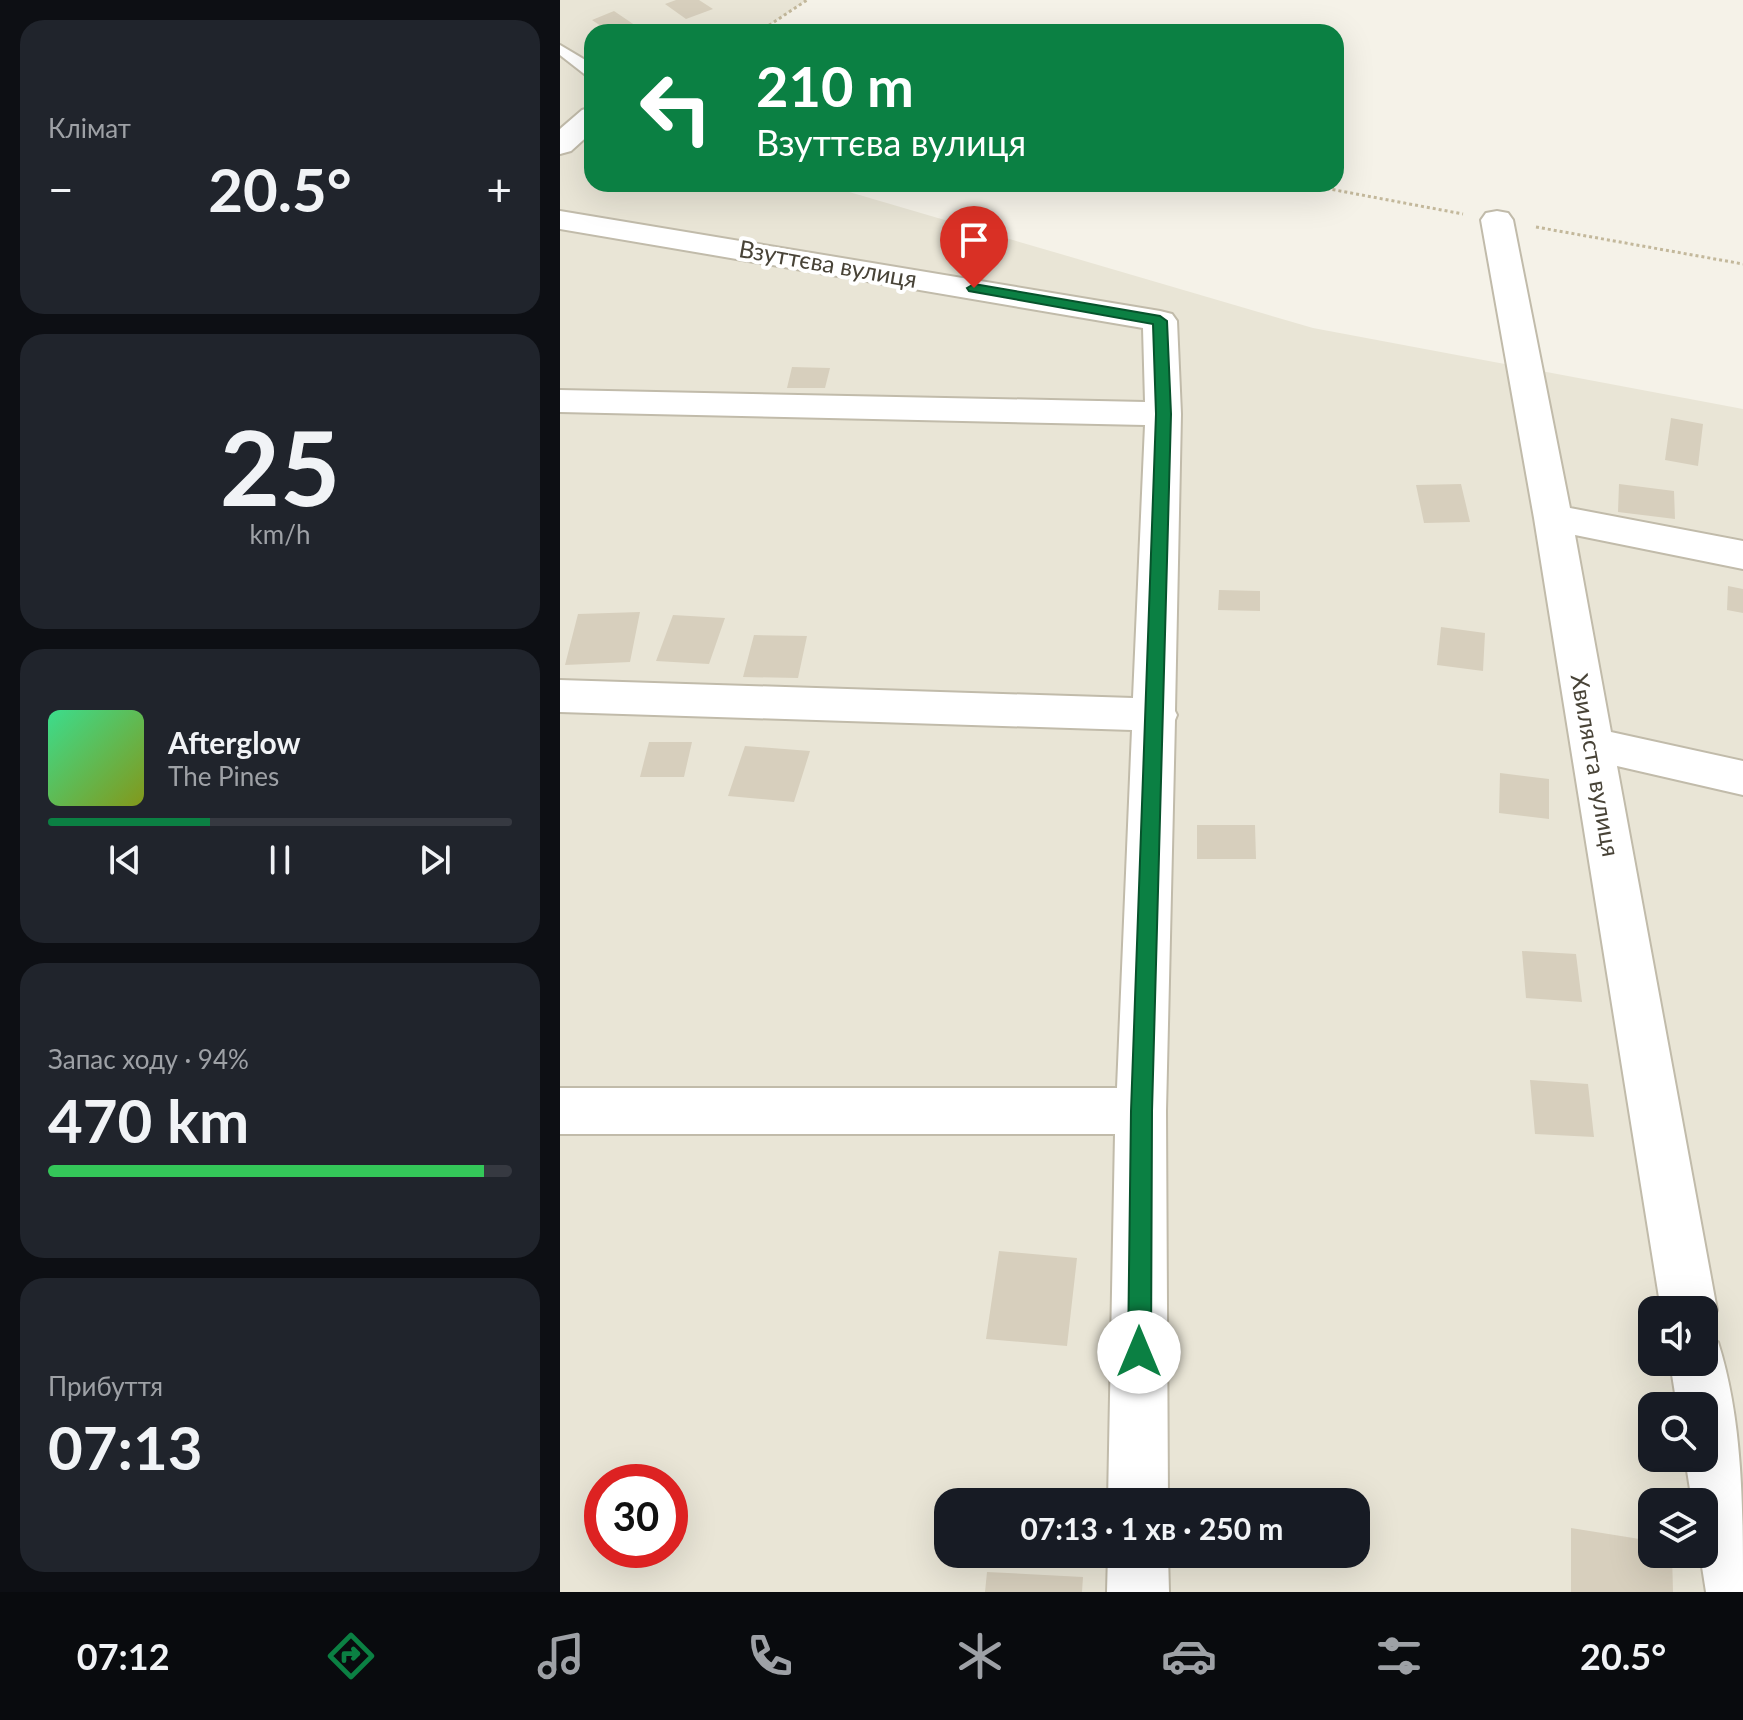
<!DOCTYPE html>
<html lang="uk">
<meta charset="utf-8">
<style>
body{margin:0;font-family:Lato,sans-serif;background:#20242c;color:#f1f3f6;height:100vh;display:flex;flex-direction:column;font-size:30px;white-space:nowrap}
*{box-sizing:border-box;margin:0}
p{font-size:26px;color:#9ea1a6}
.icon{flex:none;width:44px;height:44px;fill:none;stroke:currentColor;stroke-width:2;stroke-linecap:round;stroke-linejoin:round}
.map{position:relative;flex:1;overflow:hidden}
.details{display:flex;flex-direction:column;gap:20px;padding:20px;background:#0d0f14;width:560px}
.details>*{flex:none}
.guide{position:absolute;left:24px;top:24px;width:760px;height:168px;border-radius:24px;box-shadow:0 8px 32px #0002;background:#0b8043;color:#fff;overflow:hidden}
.fabs{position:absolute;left:1078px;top:1296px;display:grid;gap:16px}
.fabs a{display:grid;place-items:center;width:80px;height:80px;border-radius:16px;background:#171b24;box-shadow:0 8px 32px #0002;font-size:40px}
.speed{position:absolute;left:24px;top:1464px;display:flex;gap:16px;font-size:40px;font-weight:700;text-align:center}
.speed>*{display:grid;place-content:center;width:104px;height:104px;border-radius:50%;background:#171b24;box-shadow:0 8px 32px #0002;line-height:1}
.speed .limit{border:12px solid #d22;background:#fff;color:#111}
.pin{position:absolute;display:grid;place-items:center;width:68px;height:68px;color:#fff;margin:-82px -34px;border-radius:50% 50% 50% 0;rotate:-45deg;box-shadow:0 0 8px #0007}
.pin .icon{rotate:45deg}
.me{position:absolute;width:88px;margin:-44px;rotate:0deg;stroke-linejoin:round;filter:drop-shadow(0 0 6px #0008)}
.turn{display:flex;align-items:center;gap:28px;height:168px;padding:0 40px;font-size:36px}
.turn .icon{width:104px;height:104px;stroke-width:2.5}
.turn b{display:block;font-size:56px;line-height:68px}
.big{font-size:60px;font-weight:700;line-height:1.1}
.details .card{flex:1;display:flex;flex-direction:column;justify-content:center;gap:12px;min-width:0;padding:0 28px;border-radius:24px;background:#20242c}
.details .dial{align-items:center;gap:0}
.dial b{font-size:104px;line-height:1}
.song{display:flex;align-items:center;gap:24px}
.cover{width:96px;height:96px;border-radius:12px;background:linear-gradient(135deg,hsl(150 70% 55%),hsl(70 70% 35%))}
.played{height:8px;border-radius:4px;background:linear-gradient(90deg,#0b8043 35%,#363941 35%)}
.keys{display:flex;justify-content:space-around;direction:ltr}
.heat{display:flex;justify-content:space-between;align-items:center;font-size:44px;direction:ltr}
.charge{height:12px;border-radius:6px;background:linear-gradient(90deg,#34c759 94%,#363941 0)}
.trip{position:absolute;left:374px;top:1488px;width:436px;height:80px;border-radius:24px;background:#171b24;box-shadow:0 8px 32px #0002;font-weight:700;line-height:80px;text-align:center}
.tabs{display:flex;height:128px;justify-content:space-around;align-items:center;background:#090b0e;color:#9ea1a6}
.tabs .icon{width:56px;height:56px}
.tabs .current{color:#0b8043}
.tabs b{font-size:36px;color:#f1f3f6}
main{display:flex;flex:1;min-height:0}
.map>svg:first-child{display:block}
.residential{fill:#e9e5d6;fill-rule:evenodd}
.building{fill:#d7cfbd}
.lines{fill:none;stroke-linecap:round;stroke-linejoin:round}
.lane-casing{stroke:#c1bbaa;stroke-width:4}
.street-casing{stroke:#c1bbaa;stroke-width:4}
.path{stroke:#c3b89b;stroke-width:3;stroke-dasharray:3 3;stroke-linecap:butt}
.lane{fill:#fff;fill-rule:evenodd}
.street{fill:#fff;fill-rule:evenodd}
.route{fill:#0b8043;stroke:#07532c;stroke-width:2}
.labels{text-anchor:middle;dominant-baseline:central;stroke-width:8;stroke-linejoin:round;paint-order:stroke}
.street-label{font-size:24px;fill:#484337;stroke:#fff}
</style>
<main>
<section class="details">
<div class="card"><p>Клімат</p>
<div class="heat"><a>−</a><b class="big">20.5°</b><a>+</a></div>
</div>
<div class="card dial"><b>25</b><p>km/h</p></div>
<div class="card">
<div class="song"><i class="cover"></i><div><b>Afterglow</b><p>The Pines</p></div></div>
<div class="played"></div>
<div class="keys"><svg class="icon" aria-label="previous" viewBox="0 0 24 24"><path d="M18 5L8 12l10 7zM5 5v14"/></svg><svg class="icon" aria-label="pause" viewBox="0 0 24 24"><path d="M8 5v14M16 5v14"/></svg><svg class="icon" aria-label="next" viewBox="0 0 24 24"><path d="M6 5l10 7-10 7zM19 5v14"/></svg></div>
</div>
<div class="card"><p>Запас ходу · 94%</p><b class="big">470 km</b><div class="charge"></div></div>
<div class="card"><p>Прибуття</p><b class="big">07:13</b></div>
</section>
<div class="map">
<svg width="1183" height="1592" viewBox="0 0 1183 1592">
<rect width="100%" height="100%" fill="#f5f2e8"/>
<path class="residential" d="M0,0H247L199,32H32V184H262L753,328L1183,409V1592H0ZM1092,1310H1144V1362H1092ZM1092,1406H1144V1458H1092ZM42,1482H110V1550H42ZM388,1502H796V1554H388ZM1092,1502H1144V1554H1092Z"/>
<path class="building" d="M116,0H139L153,9L126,19L105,4Z
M54,11L85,32H50L32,20Z
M232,367L270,368L265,388H227Z
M1111,418L1143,424L1138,466L1105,460Z
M901,484L910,522L864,523L856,485Z
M1059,484L1114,491L1115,519L1058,512Z
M1168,586L1183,589V613L1167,610Z
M659,590L700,591V611L658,610Z
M80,612L70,662L5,665L18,614Z
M113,615L165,618L149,664L96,661Z
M881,627L925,633L923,671L877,665Z
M194,635L247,636L238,678L183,677Z
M89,742H132L124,777H80Z
M185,746L250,751L234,802L168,796Z
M940,773L989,779V819L939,813Z
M637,825H695L696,859H637Z
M962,951L1016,954L1022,1002L966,998Z
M970,1080L1028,1084L1034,1137L975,1134Z
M439,1251L517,1258L507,1346L426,1339Z
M1011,1528L1092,1541V1554H1112L1113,1592H1011Z
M427,1572L523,1577L522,1592H425Z"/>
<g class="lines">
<g class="lane-casing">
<path id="lane" d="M0,45L32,64V80L0,55Z"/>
</g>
<g class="street-casing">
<path id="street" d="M32,107V132L11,151L0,154V129L22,110Z
M0,211L600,311L612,314L617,321L621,414L615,711L617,715L615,720L606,1111L608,1502H548L555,1134H0V1088H557L572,730L0,712V680L573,698L585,425L0,412V390L585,402L583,328L0,229Z
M937,211L948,213L953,220L1010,508L1183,541V569L1015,535L1051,732L1183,761V795L1057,766L1157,1310L1149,1330L1144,1331V1310H1101L974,518L921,220L926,213Z
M1144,1336L1158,1342C1183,1420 1183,1509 1183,1592H1146L1140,1554H1144V1502H1132L1125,1458H1144V1406H1117L1110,1362H1144Z
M548,1554H608L609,1592H547Z"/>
</g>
<path class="path" d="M199,32L247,0
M743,184L903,214
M976,227L1183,264"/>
<use href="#lane" class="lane"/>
<use href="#street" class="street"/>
</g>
<path class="route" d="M414,284L600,316L607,321L611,414L592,1111L591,1352L588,1360L579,1363L571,1360L568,1352L571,1111L596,414L593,324L409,291L407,288Z"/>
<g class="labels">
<g class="street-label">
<text transform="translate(268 263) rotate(10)">Взуттєва вулиця</text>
<text transform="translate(1036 765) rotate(80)">Хвиляста вулиця</text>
</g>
</g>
</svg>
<div class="fabs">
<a><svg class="icon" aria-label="sound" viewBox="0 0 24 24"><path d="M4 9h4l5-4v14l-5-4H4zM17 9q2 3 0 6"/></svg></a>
<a><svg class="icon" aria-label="search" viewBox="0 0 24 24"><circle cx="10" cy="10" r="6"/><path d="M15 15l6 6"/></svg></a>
<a><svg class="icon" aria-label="layers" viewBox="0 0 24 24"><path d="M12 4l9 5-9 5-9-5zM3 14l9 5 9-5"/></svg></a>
</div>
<div class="speed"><div class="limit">30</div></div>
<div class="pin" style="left:414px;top:288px;background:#d93025"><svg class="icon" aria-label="arrive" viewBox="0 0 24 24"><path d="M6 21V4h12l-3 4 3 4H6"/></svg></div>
<svg class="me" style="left:579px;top:1352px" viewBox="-20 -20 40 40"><circle r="19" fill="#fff"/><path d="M0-13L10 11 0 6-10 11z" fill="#0b8043"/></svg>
<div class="trip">07:13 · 1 хв · 250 m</div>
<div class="guide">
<div class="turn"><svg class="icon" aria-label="left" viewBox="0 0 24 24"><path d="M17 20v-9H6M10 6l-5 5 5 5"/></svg><div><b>210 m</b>Взуттєва вулиця</div></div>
</div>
</div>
</main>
<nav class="tabs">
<b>07:12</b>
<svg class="icon current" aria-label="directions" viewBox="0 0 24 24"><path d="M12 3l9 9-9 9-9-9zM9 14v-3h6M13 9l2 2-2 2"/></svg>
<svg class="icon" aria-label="music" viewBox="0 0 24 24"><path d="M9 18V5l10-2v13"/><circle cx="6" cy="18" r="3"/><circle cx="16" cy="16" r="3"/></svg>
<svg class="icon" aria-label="phone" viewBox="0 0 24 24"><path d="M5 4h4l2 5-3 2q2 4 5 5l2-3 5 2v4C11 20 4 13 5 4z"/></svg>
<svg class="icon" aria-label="climate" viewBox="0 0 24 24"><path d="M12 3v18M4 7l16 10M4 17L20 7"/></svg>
<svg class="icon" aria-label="car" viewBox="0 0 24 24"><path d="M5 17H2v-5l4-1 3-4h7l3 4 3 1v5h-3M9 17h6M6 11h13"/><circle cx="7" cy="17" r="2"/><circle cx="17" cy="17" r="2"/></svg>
<svg class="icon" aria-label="filters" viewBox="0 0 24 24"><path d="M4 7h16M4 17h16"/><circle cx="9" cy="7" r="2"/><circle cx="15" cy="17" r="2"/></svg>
<b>20.5°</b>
</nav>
